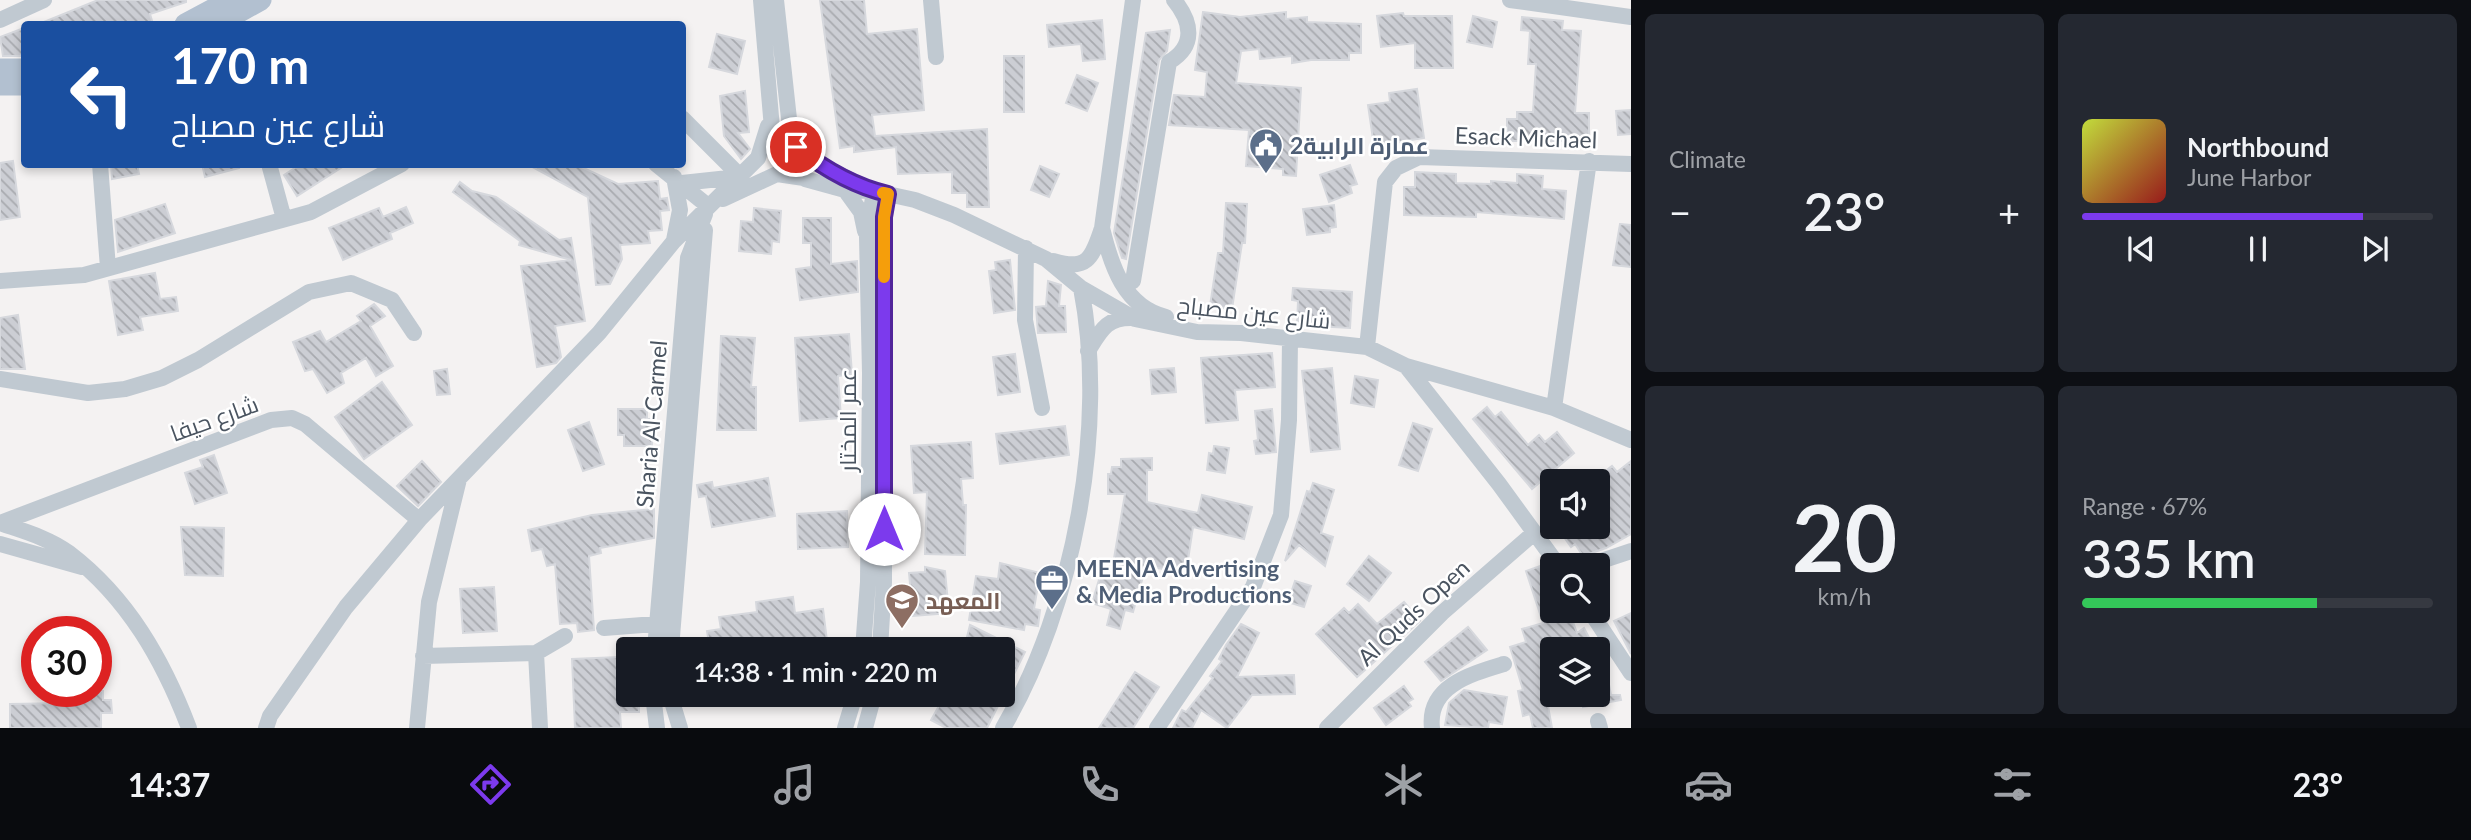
<!DOCTYPE html>
<meta charset="utf-8">
<style>
body{margin:0;font-family:Lato,Cairo,sans-serif;background:#242831;color:#f1f3f6;height:100vh;display:flex;flex-direction:column;font-size:26px;white-space:nowrap}
*{box-sizing:border-box;margin:0}
p{font-size:23px;color:#9ea1a6}
.icon{flex:none;width:38px;height:38px;fill:none;stroke:currentColor;stroke-width:2;stroke-linecap:round;stroke-linejoin:round}
.map{position:relative;flex:1;overflow:hidden}
.details{display:flex;flex-direction:column;gap:14px;padding:14px;background:#0d0f14;width:840px}
.details>*{flex:none}
.guide{position:absolute;left:21px;top:21px;width:665px;height:147px;border-radius:7px;box-shadow:0 4px 10px #0003;background:#1a4fa0;color:#fff;overflow:hidden}
.fabs{position:absolute;left:1540px;top:469px;display:grid;gap:14px}
.fabs a{display:grid;place-items:center;width:70px;height:70px;border-radius:7px;background:#171b24;box-shadow:0 4px 10px #0003;font-size:35px}
.speed{position:absolute;left:21px;top:616px;display:flex;gap:14px;font-size:35px;font-weight:700;text-align:center}
.speed>*{display:grid;place-content:center;width:91px;height:91px;border-radius:50%;background:#171b24;box-shadow:0 4px 10px #0003;line-height:1}
.speed .limit{border:10px solid #d22;background:#fff;color:#111}
.pin{position:absolute;display:grid;place-items:center;width:60px;height:60px;color:#fff;margin:-30px;border:4px solid #fff;border-radius:50%;box-shadow:0 2px 7px #0007}
.me{position:absolute;width:77px;margin:-38px;rotate:0deg;stroke-linejoin:round;filter:drop-shadow(0 0 5px #0008)}
.turn{display:flex;align-items:center;gap:24px;height:147px;padding:0 35px;font-size:32px}
.turn .icon{width:91px;height:91px;stroke-width:2.5}
.turn b{display:block;font-size:49px;line-height:60px}
.big{font-size:52px;font-weight:600;line-height:1.1}
.details .tile{flex:1;display:flex;flex-direction:column;justify-content:center;gap:10px;min-width:0;padding:0 24px;border-radius:10px;background:#242831}
.details .dial{align-items:center;gap:0}
.dial b{font-size:91px;line-height:1}
.song{display:flex;align-items:center;gap:21px}
.cover{width:84px;height:84px;border-radius:10px;background:linear-gradient(135deg,hsl(70 70% 55%),hsl(0 70% 35%))}
.played{height:7px;border-radius:4px;background:linear-gradient(90deg,#7c3aed 80%,#363941 80%)}
.keys{display:flex;justify-content:space-around;direction:ltr}
.heat{display:flex;justify-content:space-between;align-items:center;font-size:38px;direction:ltr}
.charge{height:10px;border-radius:5px;background:linear-gradient(90deg,#34c759 67%,#363941 0)}
.details .tiles{flex:1;display:grid;gap:14px;grid-template-columns:repeat(2,1fr)}
.trip{position:absolute;left:616px;top:637px;width:399px;height:70px;border-radius:7px;background:#171b24;box-shadow:0 4px 10px #0003;font-weight:600;line-height:70px;text-align:center}
.dock{display:flex;height:112px;justify-content:space-around;align-items:center;background:#090b0e;color:#9ea1a6}
.dock .icon{width:49px;height:49px}
.dock .selected{color:#7c3aed}
.dock b{font-size:32px;color:#f1f3f6}
main{display:flex;flex:1;min-height:0}
.map>svg:first-child{display:block}
.building{fill:url(#building-back-hatch);stroke:#d6d8dd;stroke-width:2}
.lines{fill:none;stroke-linecap:round;stroke-linejoin:round}
.minor{stroke:#c0c9d1;stroke-width:16}
.major{stroke:#b2c0d0;stroke-width:21}
.route-casing{stroke:#51269a;stroke-width:18}
.route{stroke:#7c3aed;stroke-width:12}
.slow{stroke:#f59e0b;stroke-width:12}
.labels{text-anchor:middle;dominant-baseline:central;stroke-width:5;stroke-linejoin:round;paint-order:stroke}
.street-label{font-size:23px;fill:#4a5460;stroke:#fff}
.service-label{font-size:23px;font-weight:bold;fill:#4e5e75;stroke:#fff;text-anchor:start}
.education-label{font-size:23px;font-weight:bold;fill:#785e54;stroke:#fff;text-anchor:start}
</style>
<main>
<div class="map">
<svg width="1631" height="728" viewBox="0 0 1631 728">
<defs>
<pattern id="building-back-hatch" width="6" height="6" patternUnits="userSpaceOnUse" patternTransform="scale(1.75)"><rect width="6" height="6" fill="#ccced4"/><path d="M-1 5l2 2M0 0l6 6M5-1l2 2" fill="none" stroke="#a8aaaf"/></pattern>
</defs>
<rect width="100%" height="100%" fill="#f4f2f2"/>
<path class="building" d="M98,0H186V2L150,14L153,24H39Z
M820,0H864L867,34L917,29L924,110L872,115L875,136L987,129L989,207H967V193H952V172L898,174L896,147L854,152V146L840,148Z
M1203,12L1240,17L1286,12V19L1307,17V22L1361,24V53H1349V60H1311L1292,63V56L1260,59L1259,49L1241,51L1236,83L1301,88L1296,176L1283,175V169L1246,166L1249,130L1169,125L1174,95L1205,97L1207,72L1195,70Z
M1403,13L1404,16H1452L1453,68H1415V43L1381,47L1377,16Z
M1473,16L1497,22L1492,47L1467,42Z
M1522,17L1563,21L1562,30L1581,31L1575,113H1589V141H1507V119H1517V112H1533L1536,64H1528L1530,31L1521,30Z
M1102,20L1105,59L1083,61L1081,44L1049,47L1047,25Z
M24,28V56H3L0,37Z
M1170,30L1167,51L1159,60L1126,259L1122,258L1114,233L1146,33Z
M717,34L745,41L737,74L709,67Z
M1004,56H1024V112H1004Z
M1077,75L1098,83L1087,111L1066,103Z
M1417,89L1424,138L1374,146L1368,105L1390,102L1389,93Z
M745,91L749,132L738,133L750,149L741,159L724,136L720,96Z
M1631,110V134L1618,135L1616,111Z
M13,161L20,217L0,220V163Z
M111,164H137L139,174L112,179Z
M202,164H238L239,168L205,177Z
M301,164H347L297,196L284,175Z
M527,164H575L618,184L658,181L660,199L667,198L669,210L660,211L662,230L648,231L650,243L620,245L622,259L610,284L596,285L588,197Z
M1350,165L1357,184L1350,186L1352,193L1329,202L1320,175Z
M1040,166L1059,174L1049,197L1031,190Z
M1415,172L1456,174V183L1491,184V181L1517,183V174L1543,176L1542,189L1566,191L1564,219L1476,212V217L1404,215V187H1415Z
M460,182L472,191L496,197L559,240L571,238L585,321L555,326L561,357L556,363L537,367L521,266L571,260L519,245L520,241L453,192Z
M1226,203L1247,204L1245,243H1242L1232,309L1210,306L1218,253H1223Z
M165,204L175,233L118,252L115,220Z
M1334,205L1336,227L1330,228V232L1307,235L1303,209Z
M406,207L413,223L390,233L392,239L343,260L329,228L379,208L383,217Z
M754,208L781,211L779,242L772,241L771,254L739,251L741,221L753,222Z
M803,218H831V264L857,261L858,292L800,300L796,269L811,267V243H803Z
M1620,224L1631,225V267L1613,265Z
M1010,260L1015,310L994,313L989,271L996,270L995,262Z
M155,273L160,299L176,297L178,311L140,317L143,330L118,335L109,281Z
M1048,281L1061,285L1059,306H1065L1066,332L1038,333L1036,307L1046,306Z
M1293,288L1352,292L1350,328L1297,325L1298,301L1292,300Z
M374,304L385,316L370,326L393,366L376,376L366,358L341,373L344,383L327,393L313,369L305,371L293,342L320,331L326,342L361,321L357,316Z
M18,315L25,369H0V318Z
M849,334L852,374L838,376L841,418L800,421L795,338Z
M721,336L755,338L751,387H756V430H717Z
M1272,353L1275,387L1235,390L1238,420L1206,423L1201,358Z
M1015,354L1020,392L998,395L993,357Z
M1174,368L1176,392L1152,394L1150,370Z
M1332,368L1340,449L1311,452L1302,371Z
M447,369L450,394L437,395L434,371Z
M1355,376L1378,380L1374,407L1351,403Z
M382,382L412,425L364,459L335,417Z
M1487,407L1495,417L1501,412L1528,445L1539,435L1545,442L1557,432L1574,453L1532,489L1473,419Z
M618,409H647V419H651L652,446H624V435H618Z
M1272,409L1276,452L1256,454L1254,441L1258,440L1255,411Z
M589,422L604,464L583,471L568,430Z
M1413,423L1432,429L1418,471L1399,465Z
M1065,426L1069,455L1000,464L996,434Z
M971,442L973,478L961,479L963,505H966L965,555L925,554L927,492L914,493L911,446Z
M1214,446L1229,448L1225,473L1207,470L1209,453L1213,454Z
M214,455L227,493L195,504L185,473L203,467L200,460Z
M1152,458V470H1147V502L1198,513L1202,495L1252,507L1244,539L1193,527L1186,573L1146,566L1133,612L1125,610L1120,629L1107,625L1111,609L1092,603L1101,573L1111,576L1125,494H1108V474H1111L1112,467H1121V459Z
M422,461L441,482L418,506L397,486Z
M1631,461V534L1606,548L1583,556L1575,544L1571,547L1557,527H1598V477L1612,466L1617,472Z
M768,478L775,516L712,527L706,496L699,497L697,485L712,482L713,488Z
M1313,483L1334,490L1321,533L1333,537L1325,566L1299,545L1285,561L1307,491L1310,492Z
M654,509V538L600,548L601,553L589,556L594,630L578,632L577,623L560,624L555,564L547,566L542,549L532,551L528,530L592,515Z
M847,511L848,547L798,549L797,514Z
M181,527L224,528L223,576L185,575Z
M1369,556L1391,573L1369,601L1347,584Z
M1000,563L1040,573L1034,609L1040,610L1038,626L1025,624L1024,630L969,620L976,576L998,579Z
M1540,566L1547,587L1552,586V611H1569L1577,633L1584,628L1595,649H1544L1551,675L1543,678L1552,728H1533L1530,714L1523,716L1518,691L1523,690L1510,647L1526,642L1522,629L1543,623L1526,571Z
M925,567L945,571L949,613L913,616L909,573L925,572Z
M1295,581L1311,586L1304,607L1288,602Z
M494,587L497,631L463,633L460,589Z
M793,597L795,613L823,609L828,649H720L719,641L709,643L707,631L721,629L719,617L757,612L756,602Z
M1404,602L1420,621L1357,677L1316,634L1344,608L1349,613L1358,604L1377,624Z
M1631,613V654L1614,621Z
M1241,624L1259,633L1237,677L1294,675L1295,694L1252,695L1227,728L1201,710L1192,728H1173L1182,710L1186,712L1213,678L1210,676L1222,661L1219,659L1226,645Z
M970,625L1025,652L987,728H946L931,720L945,695H1003V649H964Z
M1468,627L1487,650L1441,681L1425,662Z
M619,657L620,689H628V695H639V712H620L621,728H575L572,659Z
M1135,672L1159,687L1133,728H1099Z
M1609,685L1611,695H1620L1621,700L1583,707L1581,695H1598V687Z
M1404,686L1413,699L1408,702L1411,706L1386,725L1374,708Z
M1464,690L1507,697L1502,724L1489,722L1488,728L1445,725L1449,703Z
M68,691H103V700H111L112,713H101V728H10V704L68,703Z"/>
<g class="lines">
<path class="minor" d="M761,0L773,140L778,155L784,163L805,179L845,190L874,191L915,200L954,215L1046,259L1081,288L1135,319L1197,332L1241,333L1367,347L1406,366L1499,484L1558,565
M776,0L791,137C805,163 843,175 869,189
M931,0L936,57
M1510,0L1631,17
M0,20L44,0
M682,118L740,176
M100,164L108,268
M269,164L284,219
M656,164L708,206
M674,177L680,210L674,240
M682,183L738,177
M845,190L861,212L865,231
M723,199L777,174L804,178
M1102,228C1111,265 1124,307 1166,317
M1026,248L1025,320L1042,408
M1053,261C1087,271 1092,259 1102,228L1133,0
M0,281L84,275L311,212L402,164
M1133,281L1169,62C1196,46 1192,22 1174,0
M1367,347L1385,182L1396,168L1419,157L1631,164
M1088,351C1101,330 1107,317 1133,318
M1406,366L1554,408L1631,440
M0,379L88,393L125,389L162,378L198,360L309,292L351,283L392,300L414,333
M1554,408L1589,161
M0,523L271,420L292,418L305,424L419,520
M0,523C23,531 49,538 69,553C128,598 163,660 189,728
M0,544L82,567
M1589,565L1631,551
M1590,611L1631,673
M604,628L668,623
M655,649L688,258L705,214
M671,649L705,230
M863,649L868,582L870,373L867,237L874,191
M880,649L884,582V217L888,194
M536,653L540,728
M423,656L536,653L565,636
M653,695L657,728
M670,695L680,728
M1598,721L1600,728
M266,728L270,716L346,607L419,520L599,333L674,241L758,158L768,126
M417,728L429,602L459,479
M845,728L855,695
M865,728L874,695
M1003,728C1074,607 1108,426 1081,288
M1157,728L1253,587L1281,515L1289,420L1290,339
M1327,728L1442,613L1534,533
M1432,728C1427,686 1471,674 1504,664"/>
<path class="major" d="M185,24L230,0
M218,24L261,0
M0,69H24
M0,85H24"/>
</g>
<g class="lines">
<g class="route-casing">
<path id="route" d="M796,147C822,167 856,187 888,194L884,217V529"/>
</g>
<use href="#route" class="route"/>
<path class="slow" d="M883,193L888,194L884,217V277"/>
</g>
<defs>
<g id="civic-pin" transform="scale(1.75)"><path d="M0 17L-7.5 6A9.5 9.5 0 1 1 7.5 6Z" fill="#5c6f8a" stroke="#fff"/><path d="M-.6-6.5H3V-4.5H.6V-3L4-1V1h2V6H-6V1h2V-1L-.6-3ZM-1.2 2.5V6h2.4V2.5Z" fill="#fff"/></g>
<g id="office-pin" transform="scale(1.75)"><path d="M0 17L-7.5 6A9.5 9.5 0 1 1 7.5 6Z" fill="#5c6f8a" stroke="#fff"/><path d="M-6-3h4V-5.5h4V-3h4V5H-6ZM-1-4.5V-3h2v-1.5ZM-6 0V1H6V0Z" fill="#fff"/></g>
<g id="school-pin" transform="scale(1.75)"><path d="M0 17L-7.5 6A9.5 9.5 0 1 1 7.5 6Z" fill="#8d6e63" stroke="#fff"/><path d="M0-5L7-2L0 1L-7-2ZM-4 1L0 2.5L4 1V4Q0 6-4 4Z" fill="#fff"/></g>
</defs>
<g fill-rule="evenodd">
<use href="#civic-pin" x="1266" y="145"/>
<use href="#office-pin" x="1052" y="581"/>
<use href="#school-pin" x="902" y="600"/>
</g>
<g class="labels">
<g class="street-label">
<text transform="translate(1526 137) rotate(2)">Esack Michael</text>
<text transform="translate(1254 312) rotate(6)">شارع عين مصباح</text>
<text transform="translate(214 418) rotate(-20)">شارع حيفا</text>
<text transform="translate(847 420) rotate(-90)">عمر المختار</text>
<text transform="translate(651 424) rotate(-85)">Sharia Al-Carmel</text>
<text transform="translate(1413 612) rotate(-43)">Al Quds Open</text>
</g>
<g class="service-label">
<text x="1290" y="145">عمارة الرابية2</text>
<text x="1076" y="568">MEENA Advertising<tspan x="1076" dy="26">&amp; Media Productions</tspan></text>
</g>
<g class="education-label">
<text x="926" y="600">المعهد</text>
</g>
</g>
</svg>
<div class="fabs">
<a><svg class="icon" aria-label="sound" viewBox="0 0 24 24"><path d="M4 9h4l5-4v14l-5-4H4zM17 9q2 3 0 6"/></svg></a>
<a><svg class="icon" aria-label="search" viewBox="0 0 24 24"><circle cx="10" cy="10" r="6"/><path d="M15 15l6 6"/></svg></a>
<a><svg class="icon" aria-label="layers" viewBox="0 0 24 24"><path d="M12 4l9 5-9 5-9-5zM3 14l9 5 9-5"/></svg></a>
</div>
<div class="speed"><div class="limit">30</div></div>
<div class="pin" style="left:796px;top:147px;background:#d93025"><svg class="icon" aria-label="arrive" viewBox="0 0 24 24"><path d="M6 21V4h12l-3 4 3 4H6"/></svg></div>
<svg class="me" style="left:884px;top:529px" viewBox="-20 -20 40 40"><circle r="19" fill="#fff"/><path d="M0-13L10 11 0 6-10 11z" fill="#7c3aed"/></svg>
<div class="trip">14:38 · 1 min · 220 m</div>
<div class="guide">
<div class="turn"><svg class="icon" aria-label="left" viewBox="0 0 24 24"><path d="M17 20v-9H6M10 6l-5 5 5 5"/></svg><div><b>170 m</b>شارع عين مصباح</div></div>
</div>
</div>
<section class="details">
<div class="tiles">
<div class="tile"><p>Climate</p>
<div class="heat"><a>−</a><b class="big">23°</b><a>+</a></div>
</div>
<div class="tile">
<div class="song"><i class="cover"></i><div><b>Northbound</b><p>June Harbor</p></div></div>
<div class="played"></div>
<div class="keys"><svg class="icon" aria-label="previous" viewBox="0 0 24 24"><path d="M18 5L8 12l10 7zM5 5v14"/></svg><svg class="icon" aria-label="pause" viewBox="0 0 24 24"><path d="M8 5v14M16 5v14"/></svg><svg class="icon" aria-label="next" viewBox="0 0 24 24"><path d="M6 5l10 7-10 7zM19 5v14"/></svg></div>
</div>
<div class="tile dial"><b>20</b><p>km/h</p></div>
<div class="tile"><p>Range · 67%</p><b class="big">335 km</b><div class="charge"></div></div>
</div>
</section>
</main>
<nav class="dock">
<b>14:37</b>
<svg class="icon selected" aria-label="directions" viewBox="0 0 24 24"><path d="M12 3l9 9-9 9-9-9zM9 14v-3h6M13 9l2 2-2 2"/></svg>
<svg class="icon" aria-label="music" viewBox="0 0 24 24"><path d="M9 18V5l10-2v13"/><circle cx="6" cy="18" r="3"/><circle cx="16" cy="16" r="3"/></svg>
<svg class="icon" aria-label="phone" viewBox="0 0 24 24"><path d="M5 4h4l2 5-3 2q2 4 5 5l2-3 5 2v4C11 20 4 13 5 4z"/></svg>
<svg class="icon" aria-label="climate" viewBox="0 0 24 24"><path d="M12 3v18M4 7l16 10M4 17L20 7"/></svg>
<svg class="icon" aria-label="car" viewBox="0 0 24 24"><path d="M5 17H2v-5l4-1 3-4h7l3 4 3 1v5h-3M9 17h6M6 11h13"/><circle cx="7" cy="17" r="2"/><circle cx="17" cy="17" r="2"/></svg>
<svg class="icon" aria-label="filters" viewBox="0 0 24 24"><path d="M4 7h16M4 17h16"/><circle cx="9" cy="7" r="2"/><circle cx="15" cy="17" r="2"/></svg>
<b>23°</b>
</nav>
